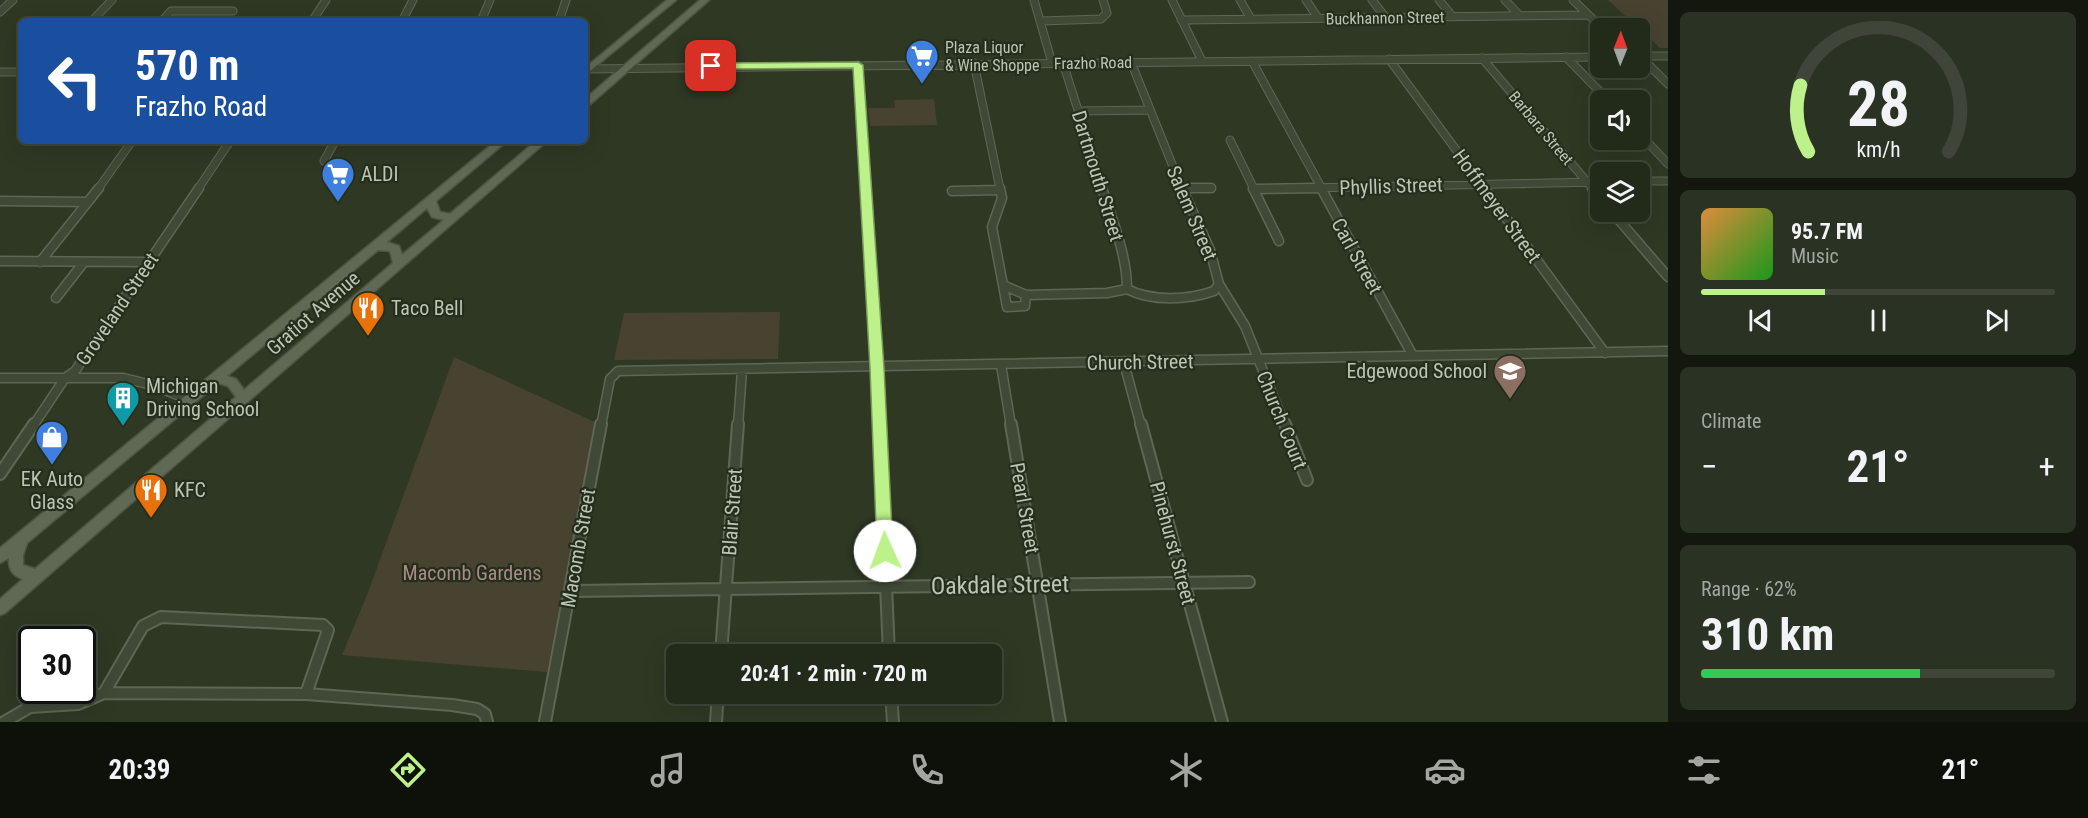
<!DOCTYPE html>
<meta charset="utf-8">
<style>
body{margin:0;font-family:"Roboto Condensed",sans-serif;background:#2a3223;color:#f1f3f6;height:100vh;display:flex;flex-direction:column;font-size:22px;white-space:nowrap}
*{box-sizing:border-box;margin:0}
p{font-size:20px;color:#a2a7a2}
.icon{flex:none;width:33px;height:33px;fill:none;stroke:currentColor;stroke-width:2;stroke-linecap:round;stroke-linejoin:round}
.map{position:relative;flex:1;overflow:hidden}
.panel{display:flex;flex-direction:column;gap:12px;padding:12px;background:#13170e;width:420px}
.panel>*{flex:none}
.hud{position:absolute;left:18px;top:18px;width:570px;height:126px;border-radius:9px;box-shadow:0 6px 24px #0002,0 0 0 2px #3f4639;background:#1a4fa0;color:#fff;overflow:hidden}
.needle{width:39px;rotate:1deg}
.controls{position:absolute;left:1590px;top:18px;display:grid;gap:12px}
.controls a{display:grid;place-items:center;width:60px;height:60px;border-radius:9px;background:#222a1a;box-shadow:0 6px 24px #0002,0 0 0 2px #3f4639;font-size:30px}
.speed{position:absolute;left:18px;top:626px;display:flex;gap:12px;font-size:30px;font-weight:700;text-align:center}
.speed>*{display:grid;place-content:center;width:78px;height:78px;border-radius:50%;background:#222a1a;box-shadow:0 6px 24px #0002,0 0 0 2px #3f4639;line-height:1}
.speed .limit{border:3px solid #111;border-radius:9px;background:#fff;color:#111}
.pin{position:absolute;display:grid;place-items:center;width:51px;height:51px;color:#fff;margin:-26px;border-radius:12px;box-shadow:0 3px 9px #0006}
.me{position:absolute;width:66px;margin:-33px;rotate:358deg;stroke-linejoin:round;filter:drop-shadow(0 0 4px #0008)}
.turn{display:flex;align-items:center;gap:21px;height:126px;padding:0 18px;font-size:27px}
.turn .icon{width:78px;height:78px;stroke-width:2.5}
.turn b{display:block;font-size:42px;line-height:51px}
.big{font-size:45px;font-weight:700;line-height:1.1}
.panel .card{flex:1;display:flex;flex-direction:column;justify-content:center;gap:9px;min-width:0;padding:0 21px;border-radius:9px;background:#2a3223}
.panel .dial{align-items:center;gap:0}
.dial svg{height:156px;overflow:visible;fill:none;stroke:#3f4639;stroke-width:7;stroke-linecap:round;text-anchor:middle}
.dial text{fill:#f1f3f6;stroke:none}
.song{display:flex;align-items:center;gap:18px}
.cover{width:72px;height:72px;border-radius:9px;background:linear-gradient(135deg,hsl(30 70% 55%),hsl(120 70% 35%))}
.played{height:6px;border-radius:3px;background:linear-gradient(90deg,#bdf18a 35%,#3f4639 35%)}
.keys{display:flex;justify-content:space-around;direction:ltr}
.heat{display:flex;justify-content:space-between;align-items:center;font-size:33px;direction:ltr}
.charge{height:9px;border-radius:4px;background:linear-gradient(90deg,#34c759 62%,#3f4639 0)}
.trip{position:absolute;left:666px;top:644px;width:336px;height:60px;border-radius:9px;background:#222a1a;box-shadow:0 6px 24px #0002,0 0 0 2px #3f4639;font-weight:700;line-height:60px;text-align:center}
.menu{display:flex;height:96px;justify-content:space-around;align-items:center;background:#0e110a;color:#a2a7a2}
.menu .icon{width:42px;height:42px}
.menu .on{color:#bdf18a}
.menu b{font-size:27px;color:#f1f3f6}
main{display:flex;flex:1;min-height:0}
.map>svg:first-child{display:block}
.green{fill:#484230}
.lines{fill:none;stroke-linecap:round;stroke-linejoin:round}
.minor-far2-casing{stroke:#5e6654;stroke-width:9}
.minor-far1-casing{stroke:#5e6654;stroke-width:11}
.minor-casing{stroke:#5e6654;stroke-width:14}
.major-casing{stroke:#4c5543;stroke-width:3}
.minor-far2{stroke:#404936;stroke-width:7}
.minor-far1{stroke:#404936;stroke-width:8}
.minor{stroke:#404936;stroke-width:10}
.major{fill:#5f6954;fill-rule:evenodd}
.route{fill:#bdf18a;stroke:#7b9d5a;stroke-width:1.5}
.labels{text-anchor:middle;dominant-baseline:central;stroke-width:4.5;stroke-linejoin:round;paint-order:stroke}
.far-street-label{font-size:16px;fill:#bbc5b1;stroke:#252d1c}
.far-poi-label{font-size:16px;fill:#bbc5b1;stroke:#252d1c;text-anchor:start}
.poi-label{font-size:20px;fill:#bbc5b1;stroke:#252d1c;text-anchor:start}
.street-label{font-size:20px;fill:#bbc5b1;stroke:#252d1c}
.park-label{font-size:20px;fill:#a98c88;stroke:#252d1c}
.near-street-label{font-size:24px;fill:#bbc5b1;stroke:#252d1c}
</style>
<main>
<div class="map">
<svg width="1668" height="722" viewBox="0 0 1668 722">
<rect width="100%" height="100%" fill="#2e3823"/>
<path class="green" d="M1608,0H1668V48H1660Z
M934,99L937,125L870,126L868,108H895L894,100Z
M780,312L778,359L614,360L624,313Z
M454,357L595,422L547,672L342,655L367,595Z"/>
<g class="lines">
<g class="minor-far2-casing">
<path id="minor-far2" d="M1034,0L1052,63
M1172,0L1202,61
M1240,0L1251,19
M1306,0L1318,18
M1372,0L1386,18
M1439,0L1453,17
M1505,0L1520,16
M1573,0L1602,28
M0,12L13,0
M1181,20L1588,15
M92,21L112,0
M162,21L171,11H233
M312,21L326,0
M402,21L413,0
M481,21L490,0
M559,21L566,0
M1041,21L1101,19L1107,13L1103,0
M1640,56L1668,84
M1640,56H1668
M1566,57L1608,100
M1482,58L1593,189
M1389,59L1485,189
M1252,61L1322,189
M1131,62L1182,189
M974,63L1000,189
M1063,63L1103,189
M858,65L866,189
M585,69L1600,57
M0,72H21
M1078,111L1150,110
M1640,134L1668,164
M1230,140L1254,189
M324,161L335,141
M1640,181H1668
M1181,188H1211
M98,189L132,141
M198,189L230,141
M1253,189L1600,182"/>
</g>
<g class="minor-far1-casing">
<path id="minor-far1" d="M866,188L879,426
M1000,188L1002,198L992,227L1003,285L1026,295L1107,293L1127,289
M1102,188C1112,220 1127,254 1127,289
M1181,188H1211
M1182,188L1210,250L1219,284L1245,326L1285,426
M1253,188L1279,241
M1321,188L1413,356
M1484,188L1605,353
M1592,188L1600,197
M1253,189L1319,188
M952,191L1000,190
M0,201L88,202
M1612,212L1668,277
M0,261L148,262
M40,262L99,188
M1003,285L1007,307L1025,306L1026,295
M1127,289C1152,302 1188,300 1214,291L1219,284
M56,298L84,262
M1124,363L1141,426
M1001,365L1011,426
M0,378H123L152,385L190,400
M33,426L65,378L75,371L199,188
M601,426L610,379L618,371L1668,351
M738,426L742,370"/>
</g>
<g class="minor-casing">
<path id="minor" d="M879,424L889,654
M1011,424L1060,722
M1141,424L1222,722
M1285,424L1307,480
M0,474L34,424
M571,591L1249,582
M721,654L738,424
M104,693L306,694L452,705L477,709L485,714L487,722
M891,693L893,722
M4,722L30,707L78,704L104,693L143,626L161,617L323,625L328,630L306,694
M545,722L601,424
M716,722L718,693"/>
</g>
<g class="major-casing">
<path id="major" d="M667,0H676L585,75V68Z
M700,0H709L588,106L585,107V99Z
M496,141H507L436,201L440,212L450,214L536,141H547L5,613L0,615V599L23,579C13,576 8,569 9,558L0,563V548ZM427,208L432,217L444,220L402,255L399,246L387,242ZM378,250L390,251L393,263L244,390L236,379L227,376ZM218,383L228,386L236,397L35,569L23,565V555L27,543Z"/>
</g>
<use href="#minor-far2" class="minor-far2"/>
<use href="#minor-far1" class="minor-far1"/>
<use href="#minor" class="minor"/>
<use href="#major" class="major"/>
</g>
<path class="route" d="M858,62L863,65L884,368L893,551L891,556L885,558L879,556L877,551L870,368L853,68L711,69L706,66L711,63Z"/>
<defs>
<g id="supermarket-pin" transform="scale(1.725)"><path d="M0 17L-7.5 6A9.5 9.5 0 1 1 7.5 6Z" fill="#3f7fe0" stroke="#252d1c"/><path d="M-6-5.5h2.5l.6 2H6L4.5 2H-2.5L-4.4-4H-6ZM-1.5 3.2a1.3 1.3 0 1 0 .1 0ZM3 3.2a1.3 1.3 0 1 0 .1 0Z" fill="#fff"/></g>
<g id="restaurant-pin" transform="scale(1.725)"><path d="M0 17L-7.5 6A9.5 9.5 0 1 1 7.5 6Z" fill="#e8710a" stroke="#252d1c"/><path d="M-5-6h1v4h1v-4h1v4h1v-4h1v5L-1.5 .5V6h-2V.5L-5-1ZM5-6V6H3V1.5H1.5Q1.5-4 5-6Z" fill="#fff"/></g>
<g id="school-pin" transform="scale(1.725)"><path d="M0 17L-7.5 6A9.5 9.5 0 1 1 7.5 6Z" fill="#8d6e63" stroke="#252d1c"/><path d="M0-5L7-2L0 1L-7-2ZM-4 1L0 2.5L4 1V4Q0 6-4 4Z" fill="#fff"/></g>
<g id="building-pin" transform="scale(1.725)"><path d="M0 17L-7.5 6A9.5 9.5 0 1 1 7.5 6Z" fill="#0f9aa8" stroke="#252d1c"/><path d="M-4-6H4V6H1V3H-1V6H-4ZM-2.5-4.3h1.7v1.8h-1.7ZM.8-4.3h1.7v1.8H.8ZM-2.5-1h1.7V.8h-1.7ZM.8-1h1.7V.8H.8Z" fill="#fff"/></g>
<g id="shop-pin" transform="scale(1.725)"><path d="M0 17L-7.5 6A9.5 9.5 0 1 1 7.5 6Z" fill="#3f7fe0" stroke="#252d1c"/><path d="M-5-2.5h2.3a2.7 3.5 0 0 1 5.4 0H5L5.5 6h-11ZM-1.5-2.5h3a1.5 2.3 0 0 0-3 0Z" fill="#fff"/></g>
</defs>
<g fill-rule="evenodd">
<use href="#supermarket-pin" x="922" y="56"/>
<use href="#supermarket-pin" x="338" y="174"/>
<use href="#restaurant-pin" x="368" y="308"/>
<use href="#school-pin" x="1510" y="371"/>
<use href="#building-pin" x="123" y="398"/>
<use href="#shop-pin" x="52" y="437"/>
<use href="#restaurant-pin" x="151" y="490"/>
</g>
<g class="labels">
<g class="far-street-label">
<text transform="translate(1385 18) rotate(-1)">Buckhannon Street</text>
<text transform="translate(1093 63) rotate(-1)">Frazho Road</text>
<text transform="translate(1541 128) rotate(50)">Barbara Street</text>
</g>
<g class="far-poi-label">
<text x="945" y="47">Plaza Liquor<tspan x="945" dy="18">&amp; Wine Shoppe</tspan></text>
</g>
<g class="poi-label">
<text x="361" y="174">ALDI</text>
<text x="391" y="308">Taco Bell</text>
<text x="1487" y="371" text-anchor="end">Edgewood School</text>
<text x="146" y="386">Michigan<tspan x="146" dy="23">Driving School</tspan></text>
<text x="52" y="479" text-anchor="middle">EK Auto<tspan x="52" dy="23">Glass</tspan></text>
<text x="174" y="490">KFC</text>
</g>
<g class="street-label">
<text transform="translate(1098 176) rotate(73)">Dartmouth Street</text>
<text transform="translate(1391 186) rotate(-2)">Phyllis Street</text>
<text transform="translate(1497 206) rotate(54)">Hoffmeyer Street</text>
<text transform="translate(1192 213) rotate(67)">Salem Street</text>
<text transform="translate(1357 256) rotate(61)">Carl Street</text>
<text transform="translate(117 309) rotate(-56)">Groveland Street</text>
<text transform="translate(313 313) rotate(-41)">Gratiot Avenue</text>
<text transform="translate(1140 362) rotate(-1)">Church Street</text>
<text transform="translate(1282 420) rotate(68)">Church Court</text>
<text transform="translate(1025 508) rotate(80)">Pearl Street</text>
<text transform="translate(732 512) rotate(-86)">Blair Street</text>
<text transform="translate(1173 543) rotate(75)">Pinehurst Street</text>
<text transform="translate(578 548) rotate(-80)">Macomb Street</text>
</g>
<g class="park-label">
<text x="472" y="573">Macomb Gardens</text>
</g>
<g class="near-street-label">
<text transform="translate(1000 585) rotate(-1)">Oakdale Street</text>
</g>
</g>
</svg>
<div class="controls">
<a><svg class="needle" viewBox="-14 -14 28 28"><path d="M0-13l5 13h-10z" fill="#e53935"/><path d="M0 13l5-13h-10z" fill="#a2a7a2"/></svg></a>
<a><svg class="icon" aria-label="sound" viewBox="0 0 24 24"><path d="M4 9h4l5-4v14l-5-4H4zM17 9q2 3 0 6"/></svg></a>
<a><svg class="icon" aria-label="layers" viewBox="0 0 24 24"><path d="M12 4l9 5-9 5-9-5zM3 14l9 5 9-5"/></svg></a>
</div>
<div class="speed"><div class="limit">30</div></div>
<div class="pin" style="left:711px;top:66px;background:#d93025"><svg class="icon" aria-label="arrive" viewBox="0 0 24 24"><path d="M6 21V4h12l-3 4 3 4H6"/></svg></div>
<svg class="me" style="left:885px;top:551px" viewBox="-20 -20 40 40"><circle r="19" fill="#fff"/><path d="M0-13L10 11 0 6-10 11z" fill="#bdf18a"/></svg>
<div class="trip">20:41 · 2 min · 720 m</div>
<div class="hud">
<div class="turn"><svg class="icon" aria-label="left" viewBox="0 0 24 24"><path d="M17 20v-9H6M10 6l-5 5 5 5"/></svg><div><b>570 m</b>Frazho Road</div></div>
</div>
</div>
<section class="panel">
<div class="card dial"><svg viewBox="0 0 100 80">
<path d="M14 69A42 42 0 1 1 86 69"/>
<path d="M14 69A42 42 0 0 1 10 35" stroke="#bdf18a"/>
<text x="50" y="56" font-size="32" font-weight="700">28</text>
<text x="50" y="72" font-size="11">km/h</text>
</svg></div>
<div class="card">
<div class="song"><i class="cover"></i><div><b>95.7 FM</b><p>Music</p></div></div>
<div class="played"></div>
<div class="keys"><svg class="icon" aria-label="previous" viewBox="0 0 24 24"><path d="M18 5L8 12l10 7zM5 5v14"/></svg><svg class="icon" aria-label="pause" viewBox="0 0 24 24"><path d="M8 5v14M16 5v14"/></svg><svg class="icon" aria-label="next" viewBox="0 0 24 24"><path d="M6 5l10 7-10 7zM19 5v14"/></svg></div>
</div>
<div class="card"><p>Climate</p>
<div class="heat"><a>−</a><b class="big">21°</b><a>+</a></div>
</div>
<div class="card"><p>Range · 62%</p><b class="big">310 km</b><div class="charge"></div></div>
</section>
</main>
<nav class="menu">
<b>20:39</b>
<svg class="icon on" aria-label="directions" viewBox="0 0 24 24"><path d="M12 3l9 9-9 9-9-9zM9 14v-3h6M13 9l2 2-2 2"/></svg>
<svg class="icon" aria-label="music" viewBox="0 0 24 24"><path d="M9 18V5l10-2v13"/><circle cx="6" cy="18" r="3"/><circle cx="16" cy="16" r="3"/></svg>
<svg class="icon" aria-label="phone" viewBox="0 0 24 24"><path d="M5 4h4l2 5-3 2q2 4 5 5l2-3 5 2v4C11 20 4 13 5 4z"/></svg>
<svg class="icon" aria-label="climate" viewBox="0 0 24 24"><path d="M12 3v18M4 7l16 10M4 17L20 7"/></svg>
<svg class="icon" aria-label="car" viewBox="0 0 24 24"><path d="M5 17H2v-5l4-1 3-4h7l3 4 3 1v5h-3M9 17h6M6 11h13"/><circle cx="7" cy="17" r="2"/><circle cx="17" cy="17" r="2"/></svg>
<svg class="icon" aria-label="filters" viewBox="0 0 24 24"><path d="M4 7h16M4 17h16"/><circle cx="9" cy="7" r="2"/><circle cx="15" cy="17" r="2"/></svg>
<b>21°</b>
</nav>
